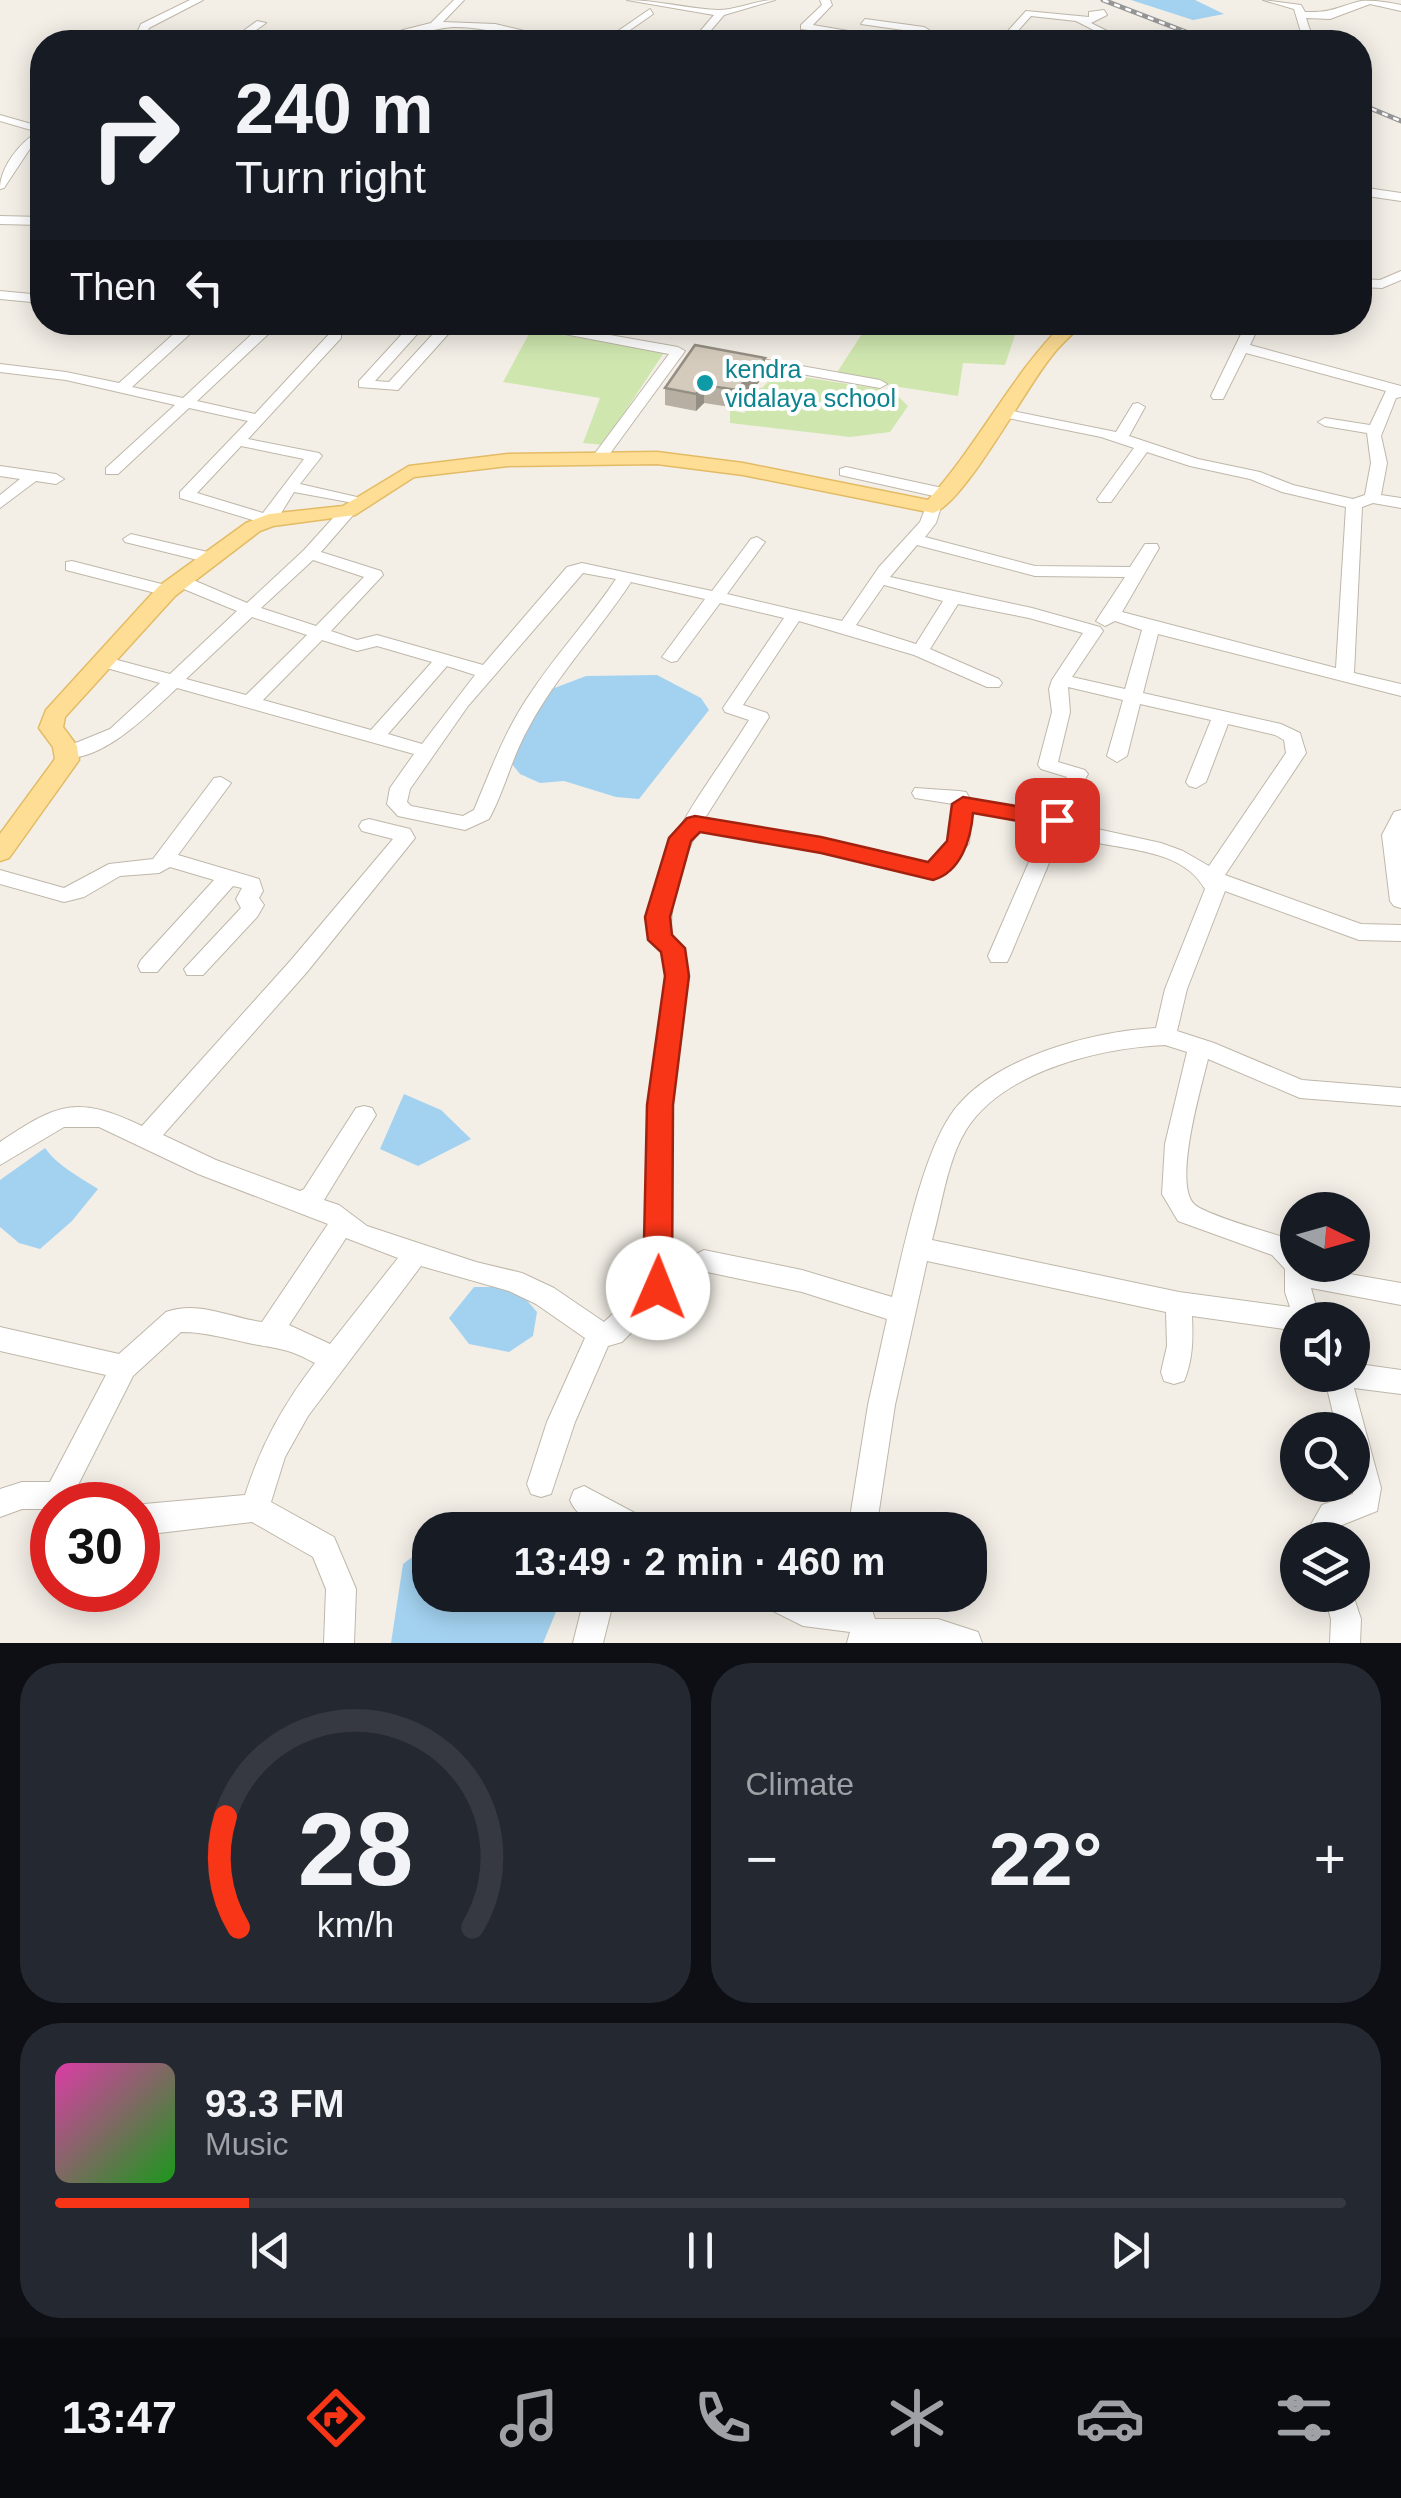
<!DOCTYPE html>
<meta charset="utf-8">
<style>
body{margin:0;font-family:Arial,sans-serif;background:#242831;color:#f1f3f6;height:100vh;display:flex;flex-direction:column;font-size:38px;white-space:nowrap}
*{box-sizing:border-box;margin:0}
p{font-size:32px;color:#9ea1a6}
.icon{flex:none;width:55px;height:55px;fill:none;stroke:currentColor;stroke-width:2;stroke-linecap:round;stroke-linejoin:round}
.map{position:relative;height:1643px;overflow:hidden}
.drawer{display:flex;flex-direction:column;gap:20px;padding:20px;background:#0d0f14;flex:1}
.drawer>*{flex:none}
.banner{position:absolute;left:30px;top:30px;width:1342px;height:305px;border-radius:40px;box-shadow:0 5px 25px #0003;background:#171b24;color:#f1f3f6;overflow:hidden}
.needle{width:65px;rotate:95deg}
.buttons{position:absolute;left:1280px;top:1192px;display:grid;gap:20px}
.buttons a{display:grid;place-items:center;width:90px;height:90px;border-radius:50%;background:#171b24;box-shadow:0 5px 25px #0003;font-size:50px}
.speed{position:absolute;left:30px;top:1482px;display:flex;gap:20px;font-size:50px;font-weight:700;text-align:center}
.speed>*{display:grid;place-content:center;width:130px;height:130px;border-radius:50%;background:#171b24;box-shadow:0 5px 25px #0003;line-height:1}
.speed .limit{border:15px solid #d22;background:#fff;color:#111}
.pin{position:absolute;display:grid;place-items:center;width:85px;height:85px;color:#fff;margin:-42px;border-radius:20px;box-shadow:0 5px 15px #0006}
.me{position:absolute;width:110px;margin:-55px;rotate:1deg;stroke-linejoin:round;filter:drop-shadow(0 0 8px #0008)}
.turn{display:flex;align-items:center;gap:35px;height:210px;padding:0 40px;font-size:45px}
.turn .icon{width:130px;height:130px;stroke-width:2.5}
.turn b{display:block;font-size:70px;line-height:85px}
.then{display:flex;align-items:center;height:95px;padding:0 40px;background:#0003;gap:20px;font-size:38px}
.big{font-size:75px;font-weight:700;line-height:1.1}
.drawer .tile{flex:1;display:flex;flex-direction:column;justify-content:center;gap:15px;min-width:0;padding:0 35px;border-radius:40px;background:#242831}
.drawer .dial{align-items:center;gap:0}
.dial svg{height:260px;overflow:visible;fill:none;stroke:#363941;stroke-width:7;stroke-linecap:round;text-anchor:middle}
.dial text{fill:#f1f3f6;stroke:none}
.song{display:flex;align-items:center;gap:30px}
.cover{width:120px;height:120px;border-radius:15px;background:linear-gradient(135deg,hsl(320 70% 55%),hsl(120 70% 35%))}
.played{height:10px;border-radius:5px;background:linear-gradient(90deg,#f93518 15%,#363941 15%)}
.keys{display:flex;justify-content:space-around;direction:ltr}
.heat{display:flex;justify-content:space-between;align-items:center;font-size:55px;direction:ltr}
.drawer .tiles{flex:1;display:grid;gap:20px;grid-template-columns:1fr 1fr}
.tile:last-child{grid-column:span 2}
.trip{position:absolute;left:412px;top:1512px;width:575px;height:100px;border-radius:40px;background:#171b24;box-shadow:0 5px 25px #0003;font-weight:700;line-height:100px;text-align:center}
.tab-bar{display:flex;height:160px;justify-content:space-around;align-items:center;background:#090b0e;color:#9ea1a6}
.tab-bar .icon{width:70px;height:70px}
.tab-bar .selected{color:#f93518}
.tab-bar b{font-size:45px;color:#f1f3f6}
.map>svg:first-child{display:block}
.green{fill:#cfe7af}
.water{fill:#a3d2f0}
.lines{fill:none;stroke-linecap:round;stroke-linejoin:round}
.minor-casing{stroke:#bfb7a9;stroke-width:2}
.major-casing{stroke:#e3bb65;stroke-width:3}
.minor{fill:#fff;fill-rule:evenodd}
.major{fill:#fede95;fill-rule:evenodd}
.rail-casing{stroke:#969696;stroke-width:5}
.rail{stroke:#fff;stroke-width:2.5;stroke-dasharray:6;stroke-linecap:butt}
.wall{fill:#b7afa2}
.shaded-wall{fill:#958e84}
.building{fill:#d5cbbc;stroke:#958e84;stroke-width:2.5}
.route{fill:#f93518;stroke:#a22210;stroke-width:2.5}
.culture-dot{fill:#0f9aa8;stroke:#fff;stroke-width:4}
.labels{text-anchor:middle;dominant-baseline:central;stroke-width:8;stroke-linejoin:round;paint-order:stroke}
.far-culture-label{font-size:25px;fill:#0d838f;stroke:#fff;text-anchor:start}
</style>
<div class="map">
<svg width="1401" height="1643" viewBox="0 0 1401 1643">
<rect width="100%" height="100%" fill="#f3efe7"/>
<path class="green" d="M869,323H1019L1005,365L963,363L958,396L834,377Z
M531,330L665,351L603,445L583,443L600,398L503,382Z
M777,373L893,391L908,406L890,432L850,437L730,423V410L744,413L758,398L743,392L747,386L762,388Z"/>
<path class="water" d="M1131,0H1195L1224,14L1193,20Z
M657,675L701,698L709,710L639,799L616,797L564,781L540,783L520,774L512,764L521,728L544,692L586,676Z
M404,1094L441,1110L471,1139L418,1166L380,1149Z
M45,1148C58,1166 78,1176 98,1189L72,1221L40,1249L19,1243L0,1227V1180Z
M474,1287H515L537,1312L533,1336L509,1352L469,1344L449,1318Z
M430,1543V1595H563L543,1643H391L403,1564Z"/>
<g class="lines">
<g class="minor-casing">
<path id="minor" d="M190,0H203L149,28L143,42H133L141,24Z
M454,0H464L443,22L495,24L570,42C532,45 493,26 453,27C427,28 402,44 377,42L403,30L431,23Z
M627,0C658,0 688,9 718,10C737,10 755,0 775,0L724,15L701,42H691L714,15Z
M820,0H830L832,5L813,25L913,42H891L801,29V25L822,5Z
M1263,0L1301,5L1305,12C1332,13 1337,7 1361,1C1372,0 1388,2 1401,5V11L1370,4L1330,19L1306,18L1314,42H1304L1294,9Z
M650,9L653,14L613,42H602Z
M1104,10L1107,15L1091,23L1129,42H1117L1076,21L1031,16L1008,42H998L1026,11L1089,17V12Z
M865,19L924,27L929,30L924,33L861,24Z
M257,21L266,23L239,42H228Z
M0,115L42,127V139L33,144L4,188L0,189C0,167 20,142 38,132L0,121Z
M1360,187L1401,193V201L1360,195Z
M0,216L42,217V225L0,224Z
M1401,271V280L1382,288L1360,287V279L1380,280Z
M0,291L42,295V303L0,299Z
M187,322H203L132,387L183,398L265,322H281L197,401L255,414L331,332H341V338L248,439L319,453L322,456L300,484L370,500V506L294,492L275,523L269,525L180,498V492L248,421L189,408L118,474H106V468L175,405L66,380L0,372V364L66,372L119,383ZM241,446L304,459L263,513L197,493Z
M413,322H428L375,381L389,382L444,322H459L398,390L359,387V381Z
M502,322H536L678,347L685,351L606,459L601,461L593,456L669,354Z
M1233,322L1257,323L1259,326L1250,345L1401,386V397L1396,398L1381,436L1387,463L1381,495L1401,498V508L1373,503L1362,507L1354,673L1401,684V696L1158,634L1143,693L1281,724L1300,733L1306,753L1225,875L1361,924L1401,925V941L1359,940L1225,891L1187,989L1177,1031L1214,1043L1302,1080L1401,1088V1106L1300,1098L1208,1059C1201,1088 1173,1183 1194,1204C1205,1215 1271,1233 1290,1239L1298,1247V1265L1401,1283V1305L1311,1288L1320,1320H1298V1331L1192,1316C1193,1339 1193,1360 1184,1381L1174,1384L1164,1381L1161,1372L1167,1346L1166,1312L927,1261L895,1405L876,1530H848L868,1405L887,1319L802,1292L707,1272L667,1296L622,1342L608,1346L575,1422L551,1494L541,1497L531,1494L527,1484L547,1422L585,1338L536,1304L509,1291L421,1266L308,1416L285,1457L271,1502L334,1537L356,1589L354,1643H324L326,1589L313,1557L252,1522L159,1533L138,1531V1505H133L245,1495C261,1445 283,1405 315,1363C289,1349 282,1349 253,1344C228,1339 207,1332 181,1332L133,1376L77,1487L102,1495L106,1505H52V1509H22L0,1517V1489L22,1482H50L106,1375L0,1351V1327L119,1354L166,1312C199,1300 230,1318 262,1322L328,1224L198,1174L99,1127H64L0,1165V1142C58,1103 77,1095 142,1126L291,960L393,839L362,831L359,826L362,821L369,819L410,829L415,838L307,972L163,1135L216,1160L300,1191L304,1189L356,1108L364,1106L372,1108L376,1115L324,1200L339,1205L367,1226L476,1262L522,1273L554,1288L604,1322L645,1284L648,1105L666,976L663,952L649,940C649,850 704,793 749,720L725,712L723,708L784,618L720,603L677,661L671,662L662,657L705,599L631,582C599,631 557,675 529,727C512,756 505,790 489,819L465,830L398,816L387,804L390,788L414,754L177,688C151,712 100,765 61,757L58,753L61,749L110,729L160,683L96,665L93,661L96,657L102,656L170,674L237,611L174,585V577H186L247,603L304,550L342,508H354V514L321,552L381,571L383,575L331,631L357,640L377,635L483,665L567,567L582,563L712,591L751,539L757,537L765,542L727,594L842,621L879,567L920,522L927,504L933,502L941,507L936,523L925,537L1035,566L1130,567L1145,544H1157L1159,548L1122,612L1336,668L1346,507L1282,492L1250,479L1190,466L1147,452L1111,502H1099L1097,499L1134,448L1101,437L1003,417L996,413L1003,409L1116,432L1133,404L1138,403L1145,407L1129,436L1198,459L1260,472L1293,485L1353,499L1365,495L1371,463L1367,433L1325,426L1318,422L1325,418L1370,425L1386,391L1246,353L1223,399H1213L1211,396L1244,328ZM917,545L1035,576L1125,577L1096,621L1105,626L1115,621L1142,630L1125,689L1072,677L1103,631L1100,627L1032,608L890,577ZM313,560L364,577L316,626L261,608ZM583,573L616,579C590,618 558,652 532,691C506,728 491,769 474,810L463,816L411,806L407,802L410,789L468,706ZM884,585L943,601L916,644L856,625ZM958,604L1029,618L1083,633L1052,680L1049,689L1052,712L1038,765L1041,769L1067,777L1046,812L970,799L966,792L959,791L915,788L912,793L915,798L953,804L949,841L929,863L821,838L705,818L769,717L767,713L743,705L799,621L914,655L987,687H999L1002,683L999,679L930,649ZM252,617L307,635L246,695L186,679ZM322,640L357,651L377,646L432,662L371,730L263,700ZM447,666L475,675L422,744L388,734ZM1068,687L1123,700L1107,756L1117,762L1127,756L1140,704L1211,720L1186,782L1189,786L1196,788L1206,782L1228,724L1275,735L1284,740L1286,753L1209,866L1183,851L1161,843L1079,825L1067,817L1066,812L1088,774L1085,770L1058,762L1070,712ZM972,812L1045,825L988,956L991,962H1007L1010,956L1062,832C1104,853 1178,841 1205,889L1165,989L1156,1028C1092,1031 987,1059 950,1116C922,1158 904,1247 892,1297L802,1270L704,1250L671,1267L672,1105L688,976L684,948L671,936C670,897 680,865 698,830L821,852L933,878L940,876L969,843ZM1165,1045L1187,1052L1165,1144L1162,1194L1178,1221L1272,1255L1285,1269V1292L1290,1307L1179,1292L932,1240C942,1205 947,1161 966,1130C1003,1071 1100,1048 1165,1045ZM346,1238L398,1258L330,1344L289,1325Z
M739,355L880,380L887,384L880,388L734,362L732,359Z
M0,466L56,474L64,479L56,484L36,481L0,508V495L20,479L0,476Z
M846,467L947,489L955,494L947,499L840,475V469Z
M131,534L216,554L218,558L210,563L125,542L123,539Z
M72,561L173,587L176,591L167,596L66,570V562Z
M221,777L231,783L178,855L259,879L263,891L259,898L264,905L257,917L203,975H187L184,969L241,908L236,899L242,888L233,886L157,972H141L138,966L141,960L214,880L170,867L159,873L120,876L84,897L64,902L0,884V870L64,888L109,864L153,859L214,778Z
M1401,810V908L1394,906L1390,901L1382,835L1394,812Z
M1352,1363L1401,1370V1394L1354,1388L1381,1488L1377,1511L1342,1525L1336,1540H1306L1309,1528L1322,1505L1353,1494L1352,1430H1337L1324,1375H1352Z
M584,1486L648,1520L652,1530C624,1530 583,1531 570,1500L574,1490Z
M1352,1592L1361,1619L1360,1643H1330L1331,1619L1324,1595H1352Z
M585,1595H615L603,1643H573Z
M757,1595C793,1595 837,1593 871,1607L875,1619H938L978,1632L982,1643H847L850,1632L803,1626L761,1605Z"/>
</g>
<g class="major-casing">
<path id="major" d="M1065,322H1083C1073,335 1060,344 1051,357C1026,387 964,504 933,513L743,475L657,464L508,466L414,477L355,515L273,526L260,531L175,596L65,717L63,727L77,746L79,760L9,858L0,861V834L55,759L53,747L39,728L46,710L159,586L246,523L269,514L343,506L409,466L508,454L657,452L743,463L928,500C979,444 1011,375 1065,322Z"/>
</g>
<use href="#minor" class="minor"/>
<use href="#major" class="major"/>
<g class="rail-casing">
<path id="rail" d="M1103,0L1212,42
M1360,104L1401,121"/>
</g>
<use href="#rail" class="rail"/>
</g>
<path class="wall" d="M765,375L737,408L704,403L696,411L665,405V388Z"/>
<path class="shaded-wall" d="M765,358V375L737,408V390Z
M704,385V403L696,411V394Z"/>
<path class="building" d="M695,345L765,358L737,390L704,385L696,394L665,388Z"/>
<path class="route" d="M963,797L1057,813L1069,820L1057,828L973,813C971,839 961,872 933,880L821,853L700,832L691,841L670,917L672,935L685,948L689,976L673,1105L672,1288L668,1297L658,1301L647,1297L643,1288L647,1105L665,976L661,952L648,940L645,917L669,838L687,818L695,816L821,837L928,862L947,841L952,804Z"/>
<circle class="culture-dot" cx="705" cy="383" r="10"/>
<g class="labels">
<g class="far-culture-label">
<text x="725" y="369">kendra<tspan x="725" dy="29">vidalaya school</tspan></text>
</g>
</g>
</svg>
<div class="buttons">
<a><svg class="needle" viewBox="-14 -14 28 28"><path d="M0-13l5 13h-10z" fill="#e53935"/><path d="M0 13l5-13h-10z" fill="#9ea1a6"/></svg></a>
<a><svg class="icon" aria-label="sound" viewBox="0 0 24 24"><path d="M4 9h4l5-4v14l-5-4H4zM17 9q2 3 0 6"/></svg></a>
<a><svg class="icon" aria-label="search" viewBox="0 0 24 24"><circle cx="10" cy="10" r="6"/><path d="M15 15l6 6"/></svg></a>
<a><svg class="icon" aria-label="layers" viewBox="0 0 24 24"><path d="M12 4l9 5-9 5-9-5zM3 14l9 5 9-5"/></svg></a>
</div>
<div class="speed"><div class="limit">30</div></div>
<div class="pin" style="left:1057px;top:820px;background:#d93025"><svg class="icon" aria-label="arrive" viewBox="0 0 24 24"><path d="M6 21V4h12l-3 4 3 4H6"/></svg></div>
<svg class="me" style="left:658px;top:1288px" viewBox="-20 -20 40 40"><circle r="19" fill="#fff"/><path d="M0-13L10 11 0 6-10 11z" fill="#f93518"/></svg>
<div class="trip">13:49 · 2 min · 460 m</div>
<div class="banner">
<div class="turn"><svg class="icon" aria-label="right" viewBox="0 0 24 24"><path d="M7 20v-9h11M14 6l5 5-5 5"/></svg><div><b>240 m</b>Turn right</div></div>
<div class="then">Then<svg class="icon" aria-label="left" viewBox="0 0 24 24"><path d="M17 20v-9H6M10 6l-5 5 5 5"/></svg></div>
</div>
</div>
<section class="drawer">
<div class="tiles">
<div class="tile dial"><svg viewBox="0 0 100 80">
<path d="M14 69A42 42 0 1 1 86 69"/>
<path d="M14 69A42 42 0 0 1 10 35" stroke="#f93518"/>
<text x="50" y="56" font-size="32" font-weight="700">28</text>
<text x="50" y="72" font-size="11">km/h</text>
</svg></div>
<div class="tile"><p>Climate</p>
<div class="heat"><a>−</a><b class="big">22°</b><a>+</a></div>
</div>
<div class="tile">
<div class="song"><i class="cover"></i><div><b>93.3 FM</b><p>Music</p></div></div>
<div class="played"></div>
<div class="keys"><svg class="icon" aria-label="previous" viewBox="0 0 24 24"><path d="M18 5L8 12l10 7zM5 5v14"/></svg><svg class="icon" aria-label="pause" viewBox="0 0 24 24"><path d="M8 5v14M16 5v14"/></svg><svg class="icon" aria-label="next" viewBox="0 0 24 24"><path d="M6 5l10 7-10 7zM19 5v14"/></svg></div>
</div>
</div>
</section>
<nav class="tab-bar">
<b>13:47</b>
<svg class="icon selected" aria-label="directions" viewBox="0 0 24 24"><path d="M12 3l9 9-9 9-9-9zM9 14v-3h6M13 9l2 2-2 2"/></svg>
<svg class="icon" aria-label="music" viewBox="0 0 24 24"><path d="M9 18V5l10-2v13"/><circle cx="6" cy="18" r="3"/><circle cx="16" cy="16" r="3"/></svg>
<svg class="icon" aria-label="phone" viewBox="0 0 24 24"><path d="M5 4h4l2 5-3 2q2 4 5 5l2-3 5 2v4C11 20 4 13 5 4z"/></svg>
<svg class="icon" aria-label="climate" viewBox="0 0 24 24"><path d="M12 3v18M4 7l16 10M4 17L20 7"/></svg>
<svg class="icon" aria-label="car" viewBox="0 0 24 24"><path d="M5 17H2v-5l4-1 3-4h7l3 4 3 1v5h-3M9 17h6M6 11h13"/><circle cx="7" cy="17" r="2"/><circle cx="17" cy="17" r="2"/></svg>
<svg class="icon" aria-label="filters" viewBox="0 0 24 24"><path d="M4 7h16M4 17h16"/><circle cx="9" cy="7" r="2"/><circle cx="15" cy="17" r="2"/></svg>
</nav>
